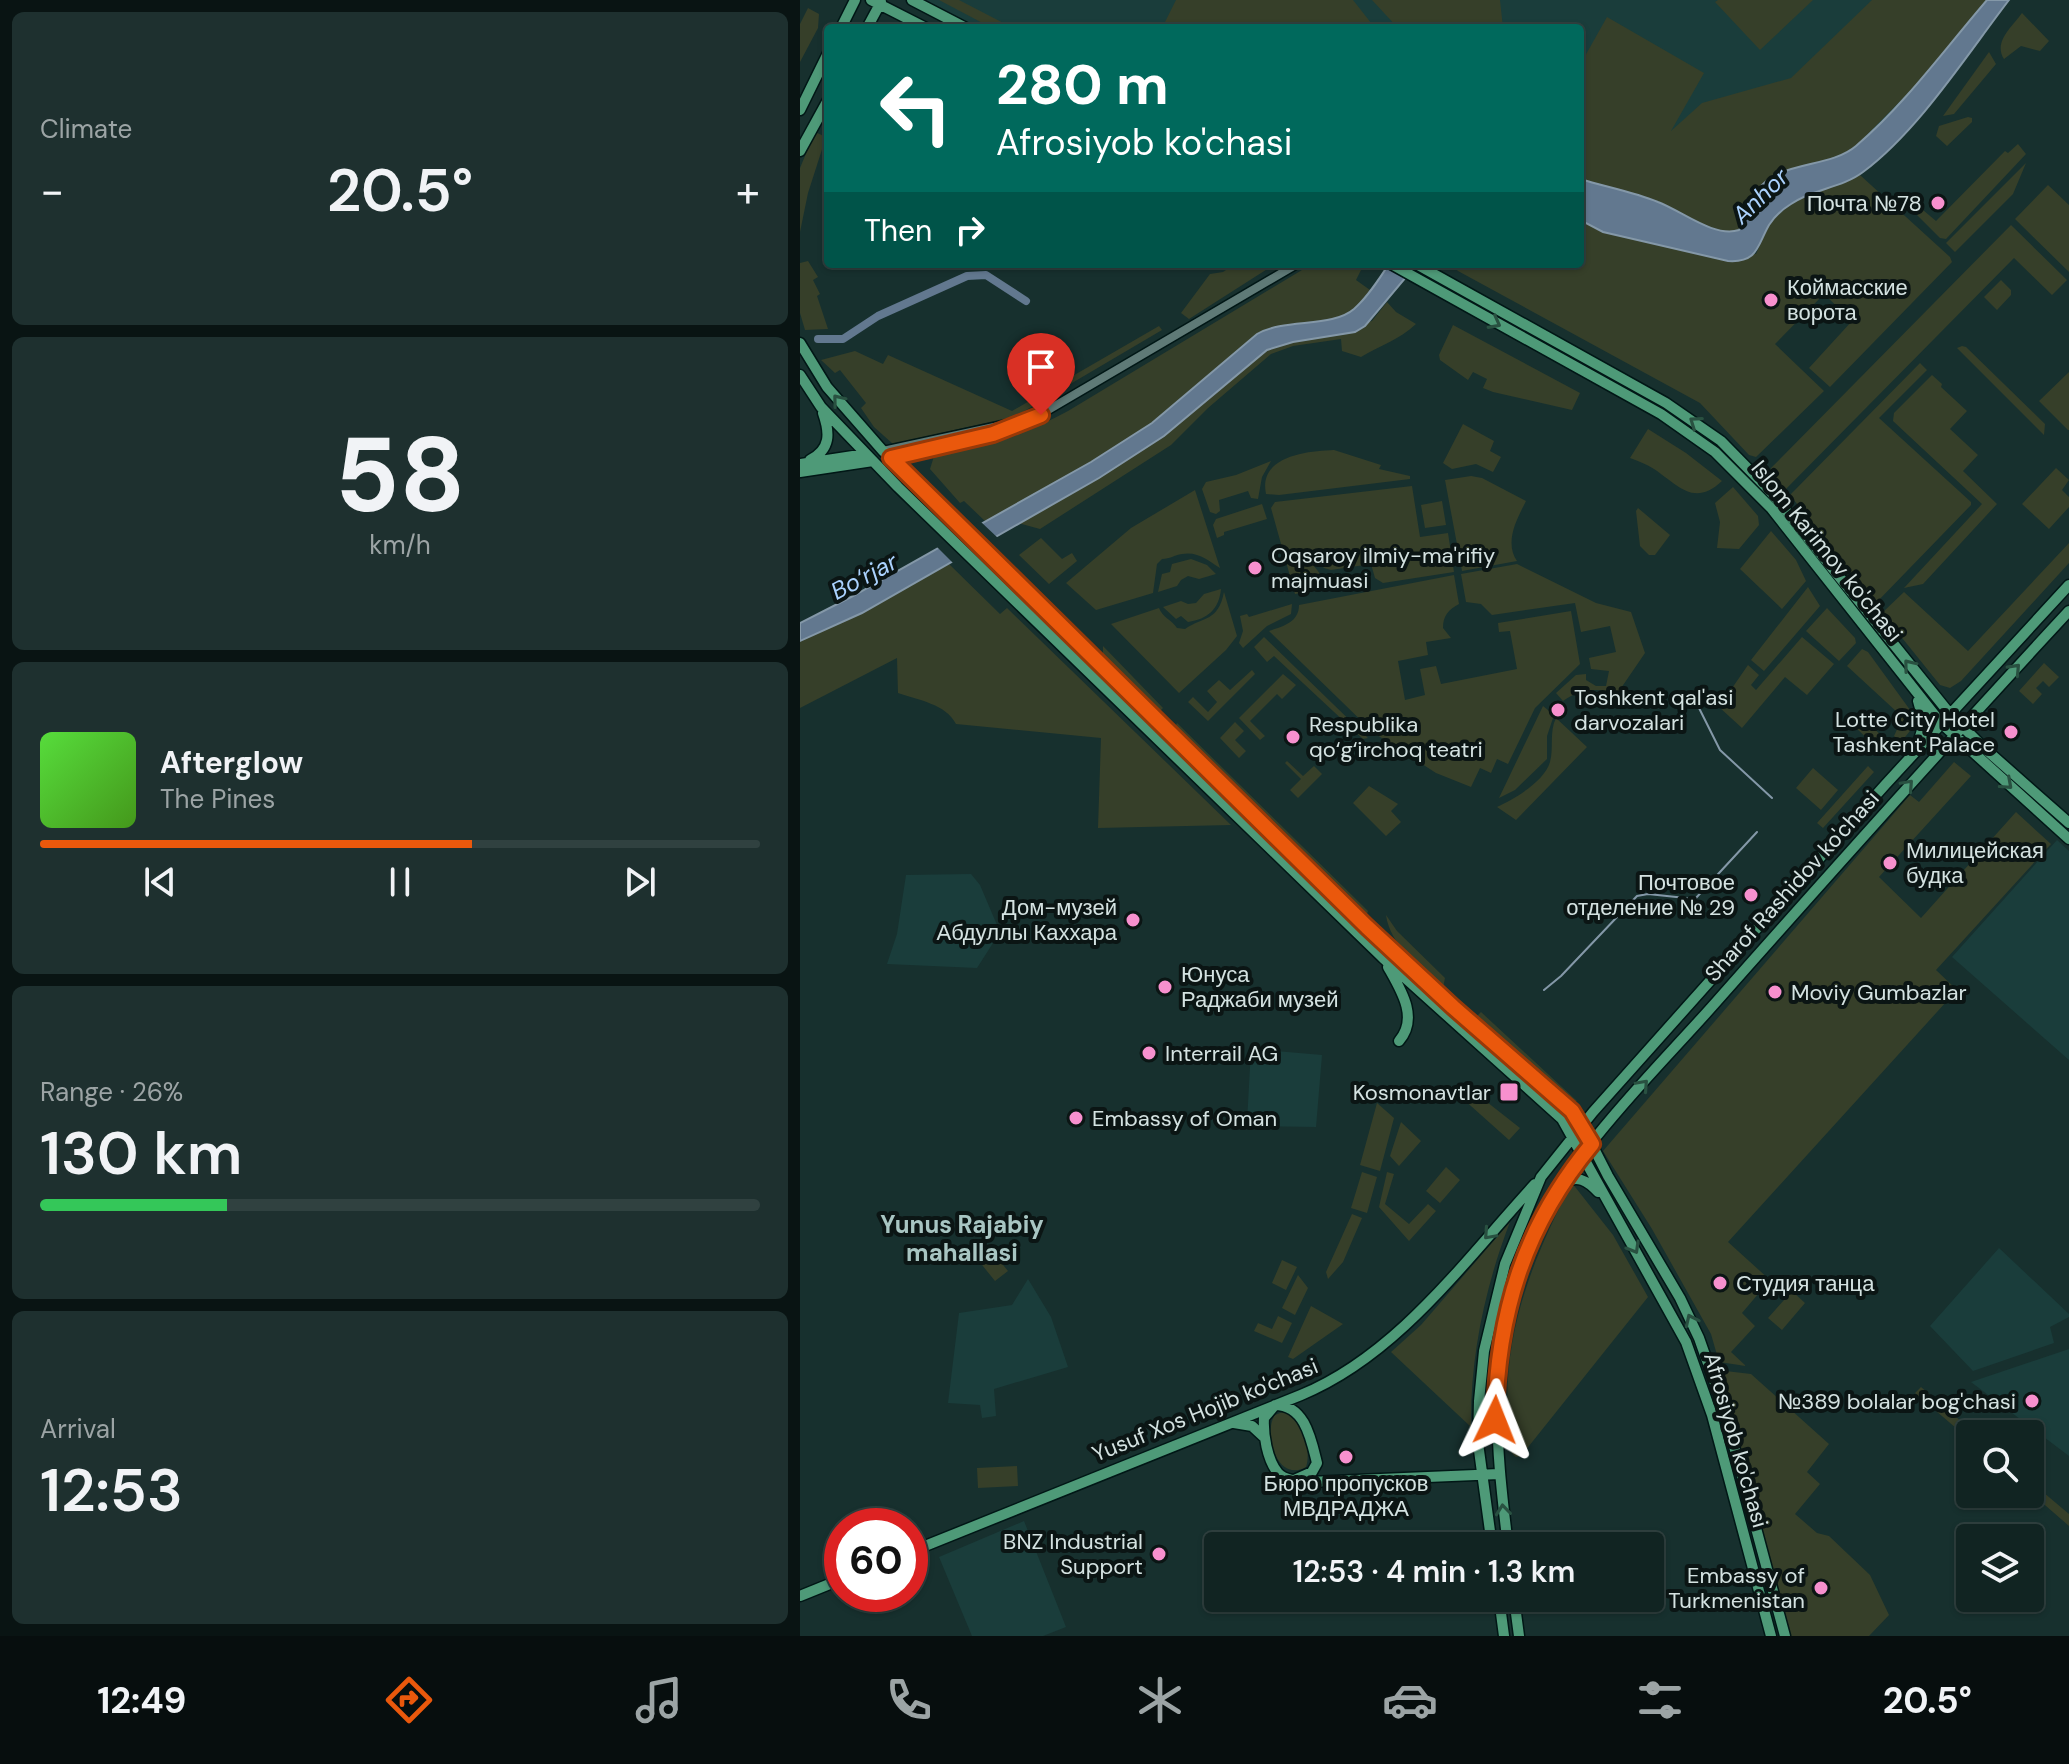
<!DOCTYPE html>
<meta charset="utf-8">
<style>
body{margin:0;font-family:"DM Sans",sans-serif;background:#1e302f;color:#f1f3f6;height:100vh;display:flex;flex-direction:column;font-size:30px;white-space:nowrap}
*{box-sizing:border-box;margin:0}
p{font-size:26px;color:#9ca4a5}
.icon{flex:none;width:44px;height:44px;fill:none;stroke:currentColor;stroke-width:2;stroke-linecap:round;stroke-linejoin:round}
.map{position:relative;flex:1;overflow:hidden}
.drawer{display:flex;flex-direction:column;gap:12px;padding:12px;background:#091413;width:800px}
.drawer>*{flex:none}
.hud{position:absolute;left:24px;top:24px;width:760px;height:244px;border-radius:8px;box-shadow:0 2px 6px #0004,0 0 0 2px #304140;background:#00695c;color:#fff;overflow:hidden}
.controls{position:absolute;left:1156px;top:1420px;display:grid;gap:16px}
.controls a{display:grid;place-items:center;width:88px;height:88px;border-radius:8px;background:#112422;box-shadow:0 2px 6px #0004,0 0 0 2px #304140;font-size:40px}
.speed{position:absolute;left:24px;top:1508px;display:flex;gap:16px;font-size:40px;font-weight:700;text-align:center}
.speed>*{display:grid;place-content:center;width:104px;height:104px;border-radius:50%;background:#112422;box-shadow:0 2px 6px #0004,0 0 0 2px #304140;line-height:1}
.speed .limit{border:12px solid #d22;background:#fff;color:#111}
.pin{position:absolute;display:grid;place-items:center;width:68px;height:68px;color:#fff;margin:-82px -34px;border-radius:50% 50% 50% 0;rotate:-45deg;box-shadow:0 0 8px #0007}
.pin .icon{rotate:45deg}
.me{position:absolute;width:88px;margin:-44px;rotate:2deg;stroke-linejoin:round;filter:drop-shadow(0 0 6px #0008)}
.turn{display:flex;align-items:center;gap:28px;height:168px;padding:0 40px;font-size:36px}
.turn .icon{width:104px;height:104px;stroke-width:2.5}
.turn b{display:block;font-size:56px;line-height:68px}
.then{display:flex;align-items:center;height:76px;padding:0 40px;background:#0003;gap:16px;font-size:30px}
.big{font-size:60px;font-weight:600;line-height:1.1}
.drawer .card{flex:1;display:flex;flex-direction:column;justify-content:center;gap:12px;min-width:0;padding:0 28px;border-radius:12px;background:#1e302f}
.drawer .dial{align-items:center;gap:0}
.dial b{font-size:104px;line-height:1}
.song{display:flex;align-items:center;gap:24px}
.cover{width:96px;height:96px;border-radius:12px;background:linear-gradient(135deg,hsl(110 70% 55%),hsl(100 70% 35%))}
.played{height:8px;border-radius:4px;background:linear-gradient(90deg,#ea580c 60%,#304140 60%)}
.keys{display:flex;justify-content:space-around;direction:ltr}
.heat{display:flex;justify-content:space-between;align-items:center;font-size:44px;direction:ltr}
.charge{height:12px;border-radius:6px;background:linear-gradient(90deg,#34c759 26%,#304140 0)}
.trip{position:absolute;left:404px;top:1532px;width:460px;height:80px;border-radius:8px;background:#112422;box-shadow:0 2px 6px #0004,0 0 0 2px #304140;font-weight:600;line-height:80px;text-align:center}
.tab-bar{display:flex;height:128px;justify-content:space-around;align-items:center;background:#070e0e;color:#9ca4a5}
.tab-bar .icon{width:56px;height:56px}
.tab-bar .selected{color:#ea580c}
.tab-bar b{font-size:36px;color:#f1f3f6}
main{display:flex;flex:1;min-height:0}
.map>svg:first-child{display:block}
.built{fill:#1a3d3b}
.green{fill:#363f29}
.water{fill:#62788f;stroke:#8498a8;stroke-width:2}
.pier{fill:#17302e}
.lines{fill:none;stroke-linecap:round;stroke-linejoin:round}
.stream{stroke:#8498a8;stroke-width:2}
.canal{stroke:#62788f;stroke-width:8}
.minor-casing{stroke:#011716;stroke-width:11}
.major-casing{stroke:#011716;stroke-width:13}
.minor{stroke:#5f7a77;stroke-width:8}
.major{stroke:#4e9a78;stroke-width:10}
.oneway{stroke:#295141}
.route-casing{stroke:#983908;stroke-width:20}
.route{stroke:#ea580c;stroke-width:14}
.poi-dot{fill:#f790ce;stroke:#0b1514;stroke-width:3}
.labels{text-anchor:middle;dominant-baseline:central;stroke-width:8;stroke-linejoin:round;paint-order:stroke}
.poi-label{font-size:22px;fill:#d4e2e1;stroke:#0b1514;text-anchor:start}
.street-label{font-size:22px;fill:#d4e2e1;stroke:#0b1514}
.water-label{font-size:24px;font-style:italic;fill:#abd2fe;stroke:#0b1514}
.neighbourhood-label{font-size:24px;font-weight:bold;fill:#a8c5c2;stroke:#0b1514}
</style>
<main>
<section class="drawer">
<div class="card"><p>Climate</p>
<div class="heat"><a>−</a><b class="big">20.5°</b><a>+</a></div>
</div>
<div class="card dial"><b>58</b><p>km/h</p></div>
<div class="card">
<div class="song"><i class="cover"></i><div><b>Afterglow</b><p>The Pines</p></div></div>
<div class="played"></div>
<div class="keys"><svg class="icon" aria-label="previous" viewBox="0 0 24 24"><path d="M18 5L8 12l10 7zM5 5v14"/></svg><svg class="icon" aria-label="pause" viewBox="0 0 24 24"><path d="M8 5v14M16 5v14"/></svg><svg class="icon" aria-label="next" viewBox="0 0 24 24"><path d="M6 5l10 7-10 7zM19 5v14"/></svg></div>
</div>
<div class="card"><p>Range · 26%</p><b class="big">130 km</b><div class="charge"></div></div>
<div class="card"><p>Arrival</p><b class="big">12:53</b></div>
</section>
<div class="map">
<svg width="1269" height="1636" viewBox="0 0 1269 1636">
<rect width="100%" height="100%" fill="#17302e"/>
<path class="built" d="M112,0H1199L1072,151L780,198V28H166Z
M1257,840L1269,851V1060L1152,957Z
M171,874L180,885L200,932L177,968L87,964L97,934L106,875Z
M451,1049L522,1055L516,1127L449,1126L447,1122Z
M1199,1248L1269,1314V1317L1250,1327L1254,1343L1173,1371L1130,1326Z
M228,1279L251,1317L268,1367L194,1389L196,1416L182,1418L180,1405L148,1403L159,1313L212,1305Z
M1269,1349V1456L1171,1382Z
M224,1521L266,1627L243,1636H172L139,1557Z"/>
<path class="green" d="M139,0H159L213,28H192Z
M376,0H553L575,28H362Z
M572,0H700L703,28H598Z
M918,0H1013L960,50L915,2Z
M1072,0H1187L1123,78L1053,149L956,193L948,216L939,230C914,238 882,211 859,202C834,192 806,187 780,179V65L807,17L904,73L871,131L902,103L991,78Z
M8,8L19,14L18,28L0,62V24Z
M1222,13L1249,41L1240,51L1221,46L1204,59C1193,42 1212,27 1222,13Z
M1189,52L1196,64L1154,114L1143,116Z
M1168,117L1172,118V122L1147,146L1136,136L1139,126Z
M15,132L26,137L8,193L0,232V168Z
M1218,144L1226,154L1146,239L1140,238L1117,215L1123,210L1136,221L1205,151L1208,153Z
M1226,163L1213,194L1155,252L1146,243Z
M1060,175L1150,257L1152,262L1030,387L1009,368L1052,321L1024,294L975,344L1024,391L956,457L949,455L900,403L658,271L651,264H780V220L803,232L956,254L970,222L993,202Z
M1248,185L1269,205V272L1215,219Z
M1211,225L1267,280L1252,295L1214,258L983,492L969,475L971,468Z
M8,261L18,277L13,280L20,294L17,296L28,329L5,330L0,313V263Z
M435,264H475L389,319L381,313L410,274L423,272Z
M512,264H564L556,280L570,290C565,296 560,304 554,309C533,327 484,318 457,334L352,423L291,462L186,522L164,501L160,503L130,469L135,453C183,447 225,434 268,411Z
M1201,280L1211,290V295L1197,310L1184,297Z
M587,302L596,312L616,324C599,340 581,345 561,357L542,351L541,339L493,346L471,354L408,408L371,445L240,529L218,523L299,478L364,436L467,350L476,345L572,321Z
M653,325L780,393L772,410L693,392L683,388L687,379L673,372L668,380L640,360L639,355Z
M359,326L362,330L216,416L93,444L74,427L61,408L66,403L40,370L35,373L21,360L55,351L83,364L88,355L212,411Z
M1162,346L1166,347L1245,424L1244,435L1157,348Z
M1120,363L1127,370L1079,418L1171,502V505L1075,604L990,495Z
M1269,372V430H1268L1239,401Z
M1132,375L1142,384L1141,387L1167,411L1150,429L1178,455L1163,471L1197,504L1123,584L1104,588L1182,504L1093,421L1094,413Z
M663,424L694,441L690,451L701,457L693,472L676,464L652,469L643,463Z
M848,429L886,453L922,481C894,507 879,486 854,469C846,464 838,461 830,458Z
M534,450L581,465L579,469L610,476V479L479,495L466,494C458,456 507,451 534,450Z
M471,461L462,477L458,499L451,498L448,491L419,500L420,511L416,514L410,512L402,489L406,482L436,475Z
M1256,468L1269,480L1262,490L1269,497V507L1249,529L1222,504Z
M671,476L682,478L726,501C717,519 704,542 717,561L662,571L645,480Z
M612,486L620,537L648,533L654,572L583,583L575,578L571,564L531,570L524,568L520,564L521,555L518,553L514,566L531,588L495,594L471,508L475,502Z
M933,487L958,516L959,525L939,549L917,548L920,522L915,503Z
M395,490L420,568C409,561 398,551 382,554C374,555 370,559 362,559L357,564L353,593L296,610L266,583L331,528Z
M642,501L646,525L625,528L621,505Z
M462,504L467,519L424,532V535L417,538L413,525L416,519Z
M838,508L870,535L855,555H849L840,546L836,511Z
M971,531L996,560L1006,581L982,609L940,569Z
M241,538L262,559L272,553L277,561L249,584L219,555Z
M1269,543V563L1161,681L1150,688L1140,685L1082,613L1104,592L1168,651Z
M391,559L407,565L416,574L399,579L388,576L381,580L377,586L358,592L362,574L370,572L372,564Z
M149,564L200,614L207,608L431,825L298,828L301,738L156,724C146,704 118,700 98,693L97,658L0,708V641L62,613Z
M717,564L796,603L831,612L845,653L817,694C798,687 779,689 763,701L756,693L776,675L786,674V680L796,686H806L809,671L791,669L789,658L816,652L810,626L781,632L775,603L692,615L681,604L666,602L661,574Z
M654,575L659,604C648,610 643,616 643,628L651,638L626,642L628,655L598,661L605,700L625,695L620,669L636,666L641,684L717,669L710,631L699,632L698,623L771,611L780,664L735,708L708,764L697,759L691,773L680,768L671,787L636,773L574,733L469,631C484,626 499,622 499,605Z
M1008,587L1020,606L964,671L951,660Z
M421,589C419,609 408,619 388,622L381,616L376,619L363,607L381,601L388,604L396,603L404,594Z
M424,592L437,636L426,650L379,693L311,624L359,608C362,617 372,620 377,628L385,629C404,616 418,622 424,592Z
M492,604L491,614L467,626L443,648L439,643L443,631L440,616L447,614L449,617Z
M1027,608L1055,638L1056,643L1039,661L1006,631Z
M464,637L568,738L563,739L474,656L467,662L454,647Z
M1002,637L1034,664L1007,695L985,677L942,728L919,707L948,665L959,675L951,685L956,690Z
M303,646L363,708L358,713L307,661L303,655Z
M1062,649L1068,652L1113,714L1114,726L1101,742L1094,736L1100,723L1098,713L1047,666Z
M1244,663L1259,677L1249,687L1243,681L1236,688L1242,694L1233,704L1219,691Z
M452,670L455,674L408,721L388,702L393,697L408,712L417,702L407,691L419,680L430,690Z
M483,674L496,685L482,699L477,694L450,721L465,736L460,740L439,718Z
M743,706L754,715L747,736V759L715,790L699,798Z
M756,718L787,747L716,820L697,807C714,799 744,782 750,762C754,748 749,732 756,718Z
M1064,719L1084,738L1067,756L1062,752L1071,742L1056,728Z
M435,722L444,731L435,740L446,751L439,758L420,738Z
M377,723L568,911L567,914L564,916L374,729Z
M487,761L503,776L514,766L522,774L498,798L490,790L501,779L485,763Z
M1154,762L1171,776L1079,877L1121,918L1216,812L1251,844L1136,970L1157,990L928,1242L970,1280L942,1313L955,1326L931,1352L946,1366L919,1362L911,1334L852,1229L803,1151L1110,795L1119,802Z
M1068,766L1074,772L1023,828L1017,823Z
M1013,768L1038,790L1021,810L996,788Z
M569,786L598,804L591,811L601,822L586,836L553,803Z
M586,915L597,931L645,978L643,988C622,968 590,946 586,915Z
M681,1012L777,1101L770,1103L676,1017Z
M673,1091L720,1128L709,1140L662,1098L665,1093L669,1096Z
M577,1103L594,1118L580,1171L560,1165Z
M601,1122L621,1141L599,1166L590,1156Z
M646,1167L660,1180L640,1203L626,1191Z
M562,1172L577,1177L567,1213L551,1208Z
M587,1172L594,1174L585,1204L609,1224L628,1204L636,1211L609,1241L579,1207Z
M772,1183L813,1235L848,1297L721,1456L716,1457C706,1450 709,1435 708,1423C702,1334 732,1260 772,1183Z
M552,1214L562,1218L543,1262L528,1279L526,1272Z
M710,1222C685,1287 670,1357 671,1427L591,1352L621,1325Z
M186,1244L208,1271L195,1281L174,1255Z
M482,1260L497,1267L486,1290L472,1283Z
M498,1275L508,1288L495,1315L482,1308Z
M992,1291L1005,1303L982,1330L968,1318Z
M511,1306L543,1324L493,1359L488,1357Z
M478,1316L492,1323L482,1343L454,1331L458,1323L472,1329Z
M917,1370L951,1374L1029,1444L1007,1472L1020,1484L995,1514L1017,1533L1029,1536L1070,1575L1089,1615L1069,1636H990Z
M1121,1387L1176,1434H1170V1440L1115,1393Z
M485,1411C502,1419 512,1450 506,1467C476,1484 463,1431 475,1415Z
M217,1466L218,1486L178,1488L177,1468Z
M1230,1481L1269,1514V1526L1230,1492Z"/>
<path class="water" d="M1187,0H1209C1166,56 1119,130 1063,172C1042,188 1012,189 991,204C983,209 974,217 969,225C957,246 958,263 928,261L803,232L780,220V179C806,187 834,192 858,202C882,211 914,238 939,230C947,218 949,203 957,191C978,160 1029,169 1056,146C1106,103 1144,50 1187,0Z
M589,264H617L565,326L555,332L493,342L467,350L364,436L299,478L62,613L0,641V623L53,596L291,462L352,423L457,334C485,318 532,328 554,309C568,297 579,279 589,264Z"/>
<path class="pier" d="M180,521L199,539L155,565L136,546Z"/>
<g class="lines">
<path class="stream" d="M899,708L920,750L972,798
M744,990L761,976L837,896L848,894L895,899L957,832"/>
<path class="canal" d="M18,339H43L78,316L167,276L186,275L226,301"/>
<g class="minor-casing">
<path id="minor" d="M83,451L208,424
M91,458L193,434L231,420L497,264"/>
</g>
<g class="major-casing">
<path id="major" d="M71,0L126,28
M112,0L166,28
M41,28L55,0
M67,28L81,2
M0,110L28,53
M0,151L28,100
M591,264L861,414L915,452L971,508L1141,723L1269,839
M616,264L866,403L921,441L971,492L1150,714L1183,747L1269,823
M0,343L27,387L83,451L567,927L653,1007L772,1111L782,1125L808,1176L880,1298L899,1338L924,1409L985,1636
M0,375L21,407L98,487L583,958L762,1119L886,1342L912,1415L971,1636
M10,460C31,449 30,433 23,413
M0,464L66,454
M0,472L73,461
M1117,747L1124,723L1118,701
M588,967C601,990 619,1018 599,1041
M764,1183C777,1174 788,1181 798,1192
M434,1423L452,1426L465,1438
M494,1480L512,1472L517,1463C511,1439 505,1405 475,1405L464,1418C463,1434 467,1460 478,1473C486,1481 499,1481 509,1482L699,1474
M692,1546L678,1443L679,1401L684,1351L705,1264L741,1177L793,1112L1085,785L1269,585
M708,1546C695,1438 687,1359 726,1254C760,1160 851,1076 917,1001C1033,870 1150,739 1269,611
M110,1552L501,1395C598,1355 665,1260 735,1184
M0,1596L42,1579
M699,1598L704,1636
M714,1598L719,1636"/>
</g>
<use href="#minor" class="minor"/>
<use href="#major" class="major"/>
</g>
<defs><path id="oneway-chevron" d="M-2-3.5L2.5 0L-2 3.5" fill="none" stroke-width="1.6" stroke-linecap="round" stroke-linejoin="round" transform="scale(2)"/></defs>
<g class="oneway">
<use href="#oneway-chevron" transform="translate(695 323) rotate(28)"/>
<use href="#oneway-chevron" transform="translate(38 400) rotate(-129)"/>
<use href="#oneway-chevron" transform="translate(895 422) rotate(-145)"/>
<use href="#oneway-chevron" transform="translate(1109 665) rotate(-129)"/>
<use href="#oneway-chevron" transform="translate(1215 669) rotate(-47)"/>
<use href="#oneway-chevron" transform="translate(1207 784) rotate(42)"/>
<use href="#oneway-chevron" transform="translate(1108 785) rotate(-48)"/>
<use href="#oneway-chevron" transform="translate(843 1085) rotate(-48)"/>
<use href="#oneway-chevron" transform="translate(689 1234) rotate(132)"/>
<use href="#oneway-chevron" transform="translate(834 1248) rotate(60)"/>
<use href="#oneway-chevron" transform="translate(891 1320) rotate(-115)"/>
<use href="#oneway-chevron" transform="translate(703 1510) rotate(-96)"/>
</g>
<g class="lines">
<g class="route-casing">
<path id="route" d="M241,415L193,434L91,458L567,927L653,1007L772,1111L792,1144C724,1226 697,1314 695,1420"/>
</g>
<use href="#route" class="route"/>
</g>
<g class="poi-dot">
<circle cx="1138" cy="203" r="8"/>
<circle cx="971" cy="300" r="8"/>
<circle cx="455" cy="568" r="8"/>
<circle cx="758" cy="710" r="8"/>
<circle cx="1211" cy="732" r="8"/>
<circle cx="493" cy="737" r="8"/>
<circle cx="1090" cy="863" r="8"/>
<circle cx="951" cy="895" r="8"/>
<circle cx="333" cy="920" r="8"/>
<circle cx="365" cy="987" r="8"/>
<circle cx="975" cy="992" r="8"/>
<circle cx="349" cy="1053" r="8"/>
<rect x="699" y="1082" width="20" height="20" rx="4"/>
<circle cx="276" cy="1118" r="8"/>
<circle cx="920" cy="1283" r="8"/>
<circle cx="1232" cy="1401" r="8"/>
<circle cx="546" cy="1457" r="8"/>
<circle cx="359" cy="1554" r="8"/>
<circle cx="1021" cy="1588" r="8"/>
</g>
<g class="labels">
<g class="poi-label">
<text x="1122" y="203" text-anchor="end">Почта №78</text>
<text x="987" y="287">Коймасские<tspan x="987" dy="25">ворота</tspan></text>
<text x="471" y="555">Oqsaroy ilmiy-ma'rifiy<tspan x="471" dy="25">majmuasi</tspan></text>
<text x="774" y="697">Toshkent qal'asi<tspan x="774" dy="25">darvozalari</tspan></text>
<text x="1195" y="719" text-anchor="end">Lotte City Hotel<tspan x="1195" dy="25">Tashkent Palace</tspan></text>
<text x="509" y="724">Respublika<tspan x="509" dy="25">qo‘g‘irchoq teatri</tspan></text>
<text x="1106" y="850">Милицейская<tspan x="1106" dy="25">будка</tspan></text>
<text x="935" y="882" text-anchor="end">Почтовое<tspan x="935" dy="25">отделение № 29</tspan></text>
<text x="317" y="907" text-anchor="end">Дом-музей<tspan x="317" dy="25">Абдуллы Каххара</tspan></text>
<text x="381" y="974">Юнуса<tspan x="381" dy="25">Раджаби музей</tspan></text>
<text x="991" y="992">Moviy Gumbazlar</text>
<text x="365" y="1053">Interrail AG</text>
<text x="691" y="1092" text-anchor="end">Kosmonavtlar</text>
<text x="292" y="1118">Embassy of Oman</text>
<text x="936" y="1283">Студия танца</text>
<text x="1216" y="1401" text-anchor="end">№389 bolalar bog'chasi</text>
<text x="546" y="1483" text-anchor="middle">Бюро пропусков<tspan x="546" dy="25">МВДРАДЖА</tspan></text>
<text x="343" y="1541" text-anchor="end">BNZ Industrial<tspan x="343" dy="25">Support</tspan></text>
<text x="1005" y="1575" text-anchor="end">Embassy of<tspan x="1005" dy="25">Turkmenistan</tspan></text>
</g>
<g class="street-label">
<text transform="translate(1027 551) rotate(51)">Islom Karimov ko'chasi</text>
<text transform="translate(992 886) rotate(-48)">Sharof Rashidov ko'chasi</text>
<text transform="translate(405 1410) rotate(-22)">Yusuf Xos Hojib ko'chasi</text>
<text transform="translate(936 1440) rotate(74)">Afrosiyob ko'chasi</text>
</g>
<g class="water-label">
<text transform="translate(960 196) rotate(-44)">Anhor</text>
<text transform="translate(64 576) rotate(-28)">Bo‘rjar</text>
</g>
<g class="neighbourhood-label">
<text x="162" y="1224">Yunus Rajabiy<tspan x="162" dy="28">mahallasi</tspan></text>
</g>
</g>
</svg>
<div class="controls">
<a><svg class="icon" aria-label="search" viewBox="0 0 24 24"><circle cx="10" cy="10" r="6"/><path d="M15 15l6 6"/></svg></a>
<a><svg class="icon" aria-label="layers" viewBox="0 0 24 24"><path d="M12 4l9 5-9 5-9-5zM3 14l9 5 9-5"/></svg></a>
</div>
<div class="speed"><div class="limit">60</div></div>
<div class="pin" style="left:241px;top:415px;background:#d93025"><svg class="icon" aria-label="arrive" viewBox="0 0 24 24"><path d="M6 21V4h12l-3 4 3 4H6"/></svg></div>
<svg class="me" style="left:695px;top:1420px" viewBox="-20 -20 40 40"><path d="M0-17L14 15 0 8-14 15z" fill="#ea580c" stroke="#fff" stroke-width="4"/></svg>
<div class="trip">12:53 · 4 min · 1.3 km</div>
<div class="hud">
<div class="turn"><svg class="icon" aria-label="left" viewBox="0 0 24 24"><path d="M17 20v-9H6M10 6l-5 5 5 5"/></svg><div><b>280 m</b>Afrosiyob ko'chasi</div></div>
<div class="then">Then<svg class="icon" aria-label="right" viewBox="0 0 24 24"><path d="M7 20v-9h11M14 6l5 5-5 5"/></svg></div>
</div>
</div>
</main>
<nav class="tab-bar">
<b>12:49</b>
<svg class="icon selected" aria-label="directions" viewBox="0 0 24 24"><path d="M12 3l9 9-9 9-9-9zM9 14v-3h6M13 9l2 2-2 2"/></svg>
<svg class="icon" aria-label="music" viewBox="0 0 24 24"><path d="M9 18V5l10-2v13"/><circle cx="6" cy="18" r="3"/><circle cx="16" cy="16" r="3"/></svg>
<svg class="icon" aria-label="phone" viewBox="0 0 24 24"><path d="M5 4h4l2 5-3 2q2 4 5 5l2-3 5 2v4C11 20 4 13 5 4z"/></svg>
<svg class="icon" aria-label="climate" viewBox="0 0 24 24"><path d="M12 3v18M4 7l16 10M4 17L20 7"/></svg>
<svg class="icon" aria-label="car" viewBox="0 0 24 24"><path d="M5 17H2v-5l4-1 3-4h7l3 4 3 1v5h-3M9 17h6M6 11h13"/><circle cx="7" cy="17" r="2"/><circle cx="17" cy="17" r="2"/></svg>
<svg class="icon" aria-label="filters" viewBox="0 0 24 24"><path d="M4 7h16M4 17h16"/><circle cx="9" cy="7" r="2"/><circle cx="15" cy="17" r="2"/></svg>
<b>20.5°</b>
</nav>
